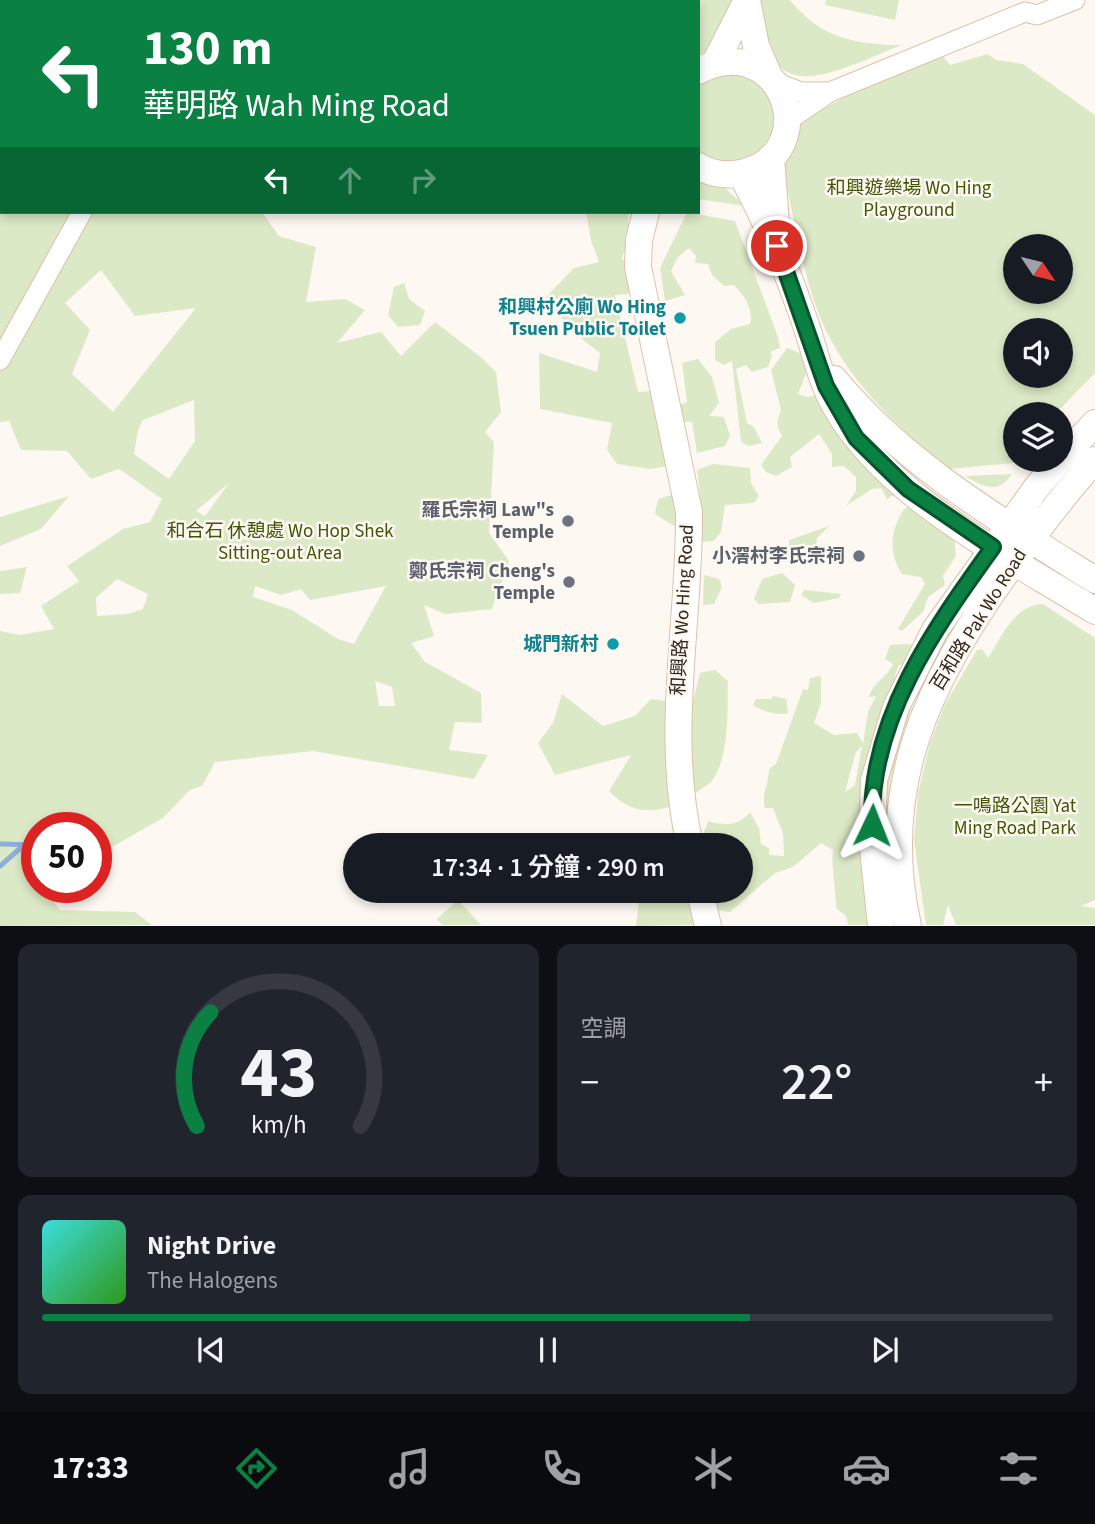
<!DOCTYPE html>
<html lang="zh-TW">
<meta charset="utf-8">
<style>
body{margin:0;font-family:"Source Sans 3","Noto Sans TC",sans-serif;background:#20242c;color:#f1f3f6;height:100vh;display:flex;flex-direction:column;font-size:26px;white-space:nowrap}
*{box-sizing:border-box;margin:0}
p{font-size:23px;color:#9ea1a6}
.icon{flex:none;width:38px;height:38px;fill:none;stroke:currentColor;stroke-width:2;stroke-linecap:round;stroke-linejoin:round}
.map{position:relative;height:926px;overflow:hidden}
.panel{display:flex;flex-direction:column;gap:18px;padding:18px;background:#0d0f14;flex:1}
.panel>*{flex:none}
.top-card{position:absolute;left:0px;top:0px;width:700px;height:214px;box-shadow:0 4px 10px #0003;background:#0b8043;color:#fff;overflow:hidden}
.needle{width:46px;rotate:125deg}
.controls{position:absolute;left:1003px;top:234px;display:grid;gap:14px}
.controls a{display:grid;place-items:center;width:70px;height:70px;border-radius:50%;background:#171b24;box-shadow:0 4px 10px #0003;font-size:35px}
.speed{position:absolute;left:21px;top:812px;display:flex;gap:14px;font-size:35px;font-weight:700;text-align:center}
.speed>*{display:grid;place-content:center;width:91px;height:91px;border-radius:50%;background:#171b24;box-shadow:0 4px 10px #0003;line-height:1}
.speed .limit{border:10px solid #d22;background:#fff;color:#111}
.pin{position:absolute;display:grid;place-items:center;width:60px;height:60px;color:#fff;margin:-30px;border:4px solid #fff;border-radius:50%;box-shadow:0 2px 7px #0007}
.me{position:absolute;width:77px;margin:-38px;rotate:2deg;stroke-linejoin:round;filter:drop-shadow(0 0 5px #0008)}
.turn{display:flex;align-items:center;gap:24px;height:147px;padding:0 28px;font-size:32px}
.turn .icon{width:91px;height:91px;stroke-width:2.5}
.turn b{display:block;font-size:49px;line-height:60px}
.lanes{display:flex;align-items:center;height:66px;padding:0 28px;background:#0003;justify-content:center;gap:35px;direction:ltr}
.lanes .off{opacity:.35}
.big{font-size:52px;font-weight:600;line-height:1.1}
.panel .tile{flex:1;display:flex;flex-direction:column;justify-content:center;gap:10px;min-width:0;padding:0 24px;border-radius:14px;background:#20242c}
.panel .dial{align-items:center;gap:0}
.dial svg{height:182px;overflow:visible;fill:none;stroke:#363941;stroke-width:7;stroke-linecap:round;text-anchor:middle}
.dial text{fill:#f1f3f6;stroke:none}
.song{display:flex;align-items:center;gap:21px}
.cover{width:84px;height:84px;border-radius:10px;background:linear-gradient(135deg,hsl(180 70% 55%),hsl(110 70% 35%))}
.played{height:7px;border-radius:4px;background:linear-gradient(90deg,#0b8043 70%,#363941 70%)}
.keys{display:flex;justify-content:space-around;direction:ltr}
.heat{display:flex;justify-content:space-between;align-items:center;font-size:38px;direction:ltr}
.panel .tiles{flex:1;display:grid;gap:18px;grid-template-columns:1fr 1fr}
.tile:last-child{grid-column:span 2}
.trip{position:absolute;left:343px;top:833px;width:410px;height:70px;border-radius:35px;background:#171b24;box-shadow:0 4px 10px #0003;font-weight:600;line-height:70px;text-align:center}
.tabs{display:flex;height:112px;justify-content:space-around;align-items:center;background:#090b0e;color:#9ea1a6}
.tabs .icon{width:49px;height:49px}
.tabs .current{color:#0b8043}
.tabs b{font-size:32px;color:#f1f3f6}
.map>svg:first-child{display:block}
.green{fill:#dce9c6;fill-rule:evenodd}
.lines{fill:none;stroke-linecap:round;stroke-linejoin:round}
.stream{stroke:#8faed9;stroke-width:5}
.street-casing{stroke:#dec0a7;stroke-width:21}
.secondary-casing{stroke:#dec0a7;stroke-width:28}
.street{stroke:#fff;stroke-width:19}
.secondary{stroke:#fff;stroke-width:26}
.route-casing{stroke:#07532c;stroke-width:18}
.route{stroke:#0b8043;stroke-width:12}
.culture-dot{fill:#0f9aa8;stroke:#fef8f3;stroke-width:2.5}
.worship-dot{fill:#6b7280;stroke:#fef8f3;stroke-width:2.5}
.labels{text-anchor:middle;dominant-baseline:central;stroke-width:5;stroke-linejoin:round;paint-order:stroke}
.park-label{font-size:19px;fill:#425706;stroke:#fef8f3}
.culture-label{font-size:19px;font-weight:bold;fill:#0d838f;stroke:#fef8f3;text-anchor:end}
.worship-label{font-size:19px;font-weight:bold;fill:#5b616d;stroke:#fef8f3;text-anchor:end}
.street-label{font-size:19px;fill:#34281e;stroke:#fef8f3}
</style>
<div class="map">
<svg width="1095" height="926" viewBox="0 0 1095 926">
<rect width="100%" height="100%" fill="#fef8f3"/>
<path class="green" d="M0,0H326L2,2V212H262L279,236L316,247L306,302L345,299L365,310L337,343L381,332L401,356L435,322L482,358L496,372L501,412L485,432L494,442L489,533L509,561L492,609L445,614L424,605L434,636L411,643L425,662L481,693L482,723L455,722L449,750L488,755L474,779L313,751L215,762L202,786L190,790L163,818L96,856V828H37V887H42L60,910L135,912L152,925L0,926V631L20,635L54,629L41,606L79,581L67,566L123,529L150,522L162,499L119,469L91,479L67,451L21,450L9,421L0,422ZM101,270L135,316L196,308L113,412L72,374L90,330L65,303ZM194,400L195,441L169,479L134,454L138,430L143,420ZM229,483L205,516L196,511L197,510ZM117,579L148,594L143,609L128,614L97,616L96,598ZM255,586L281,595L301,589L310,600L386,586L354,644L338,639L292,610L253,597ZM375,681L392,687L395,706H379Z
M601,0H790C820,38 856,45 902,45C842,68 764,116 764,11L745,12L717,51L698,54V2Z
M826,0H899L895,20L825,5Z
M988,54L996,60L1023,64L1095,115V373L1054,415H1015L1016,460L1013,463L950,469C905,434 860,393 832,342C811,306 802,256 793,216C787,186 777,157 797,129C815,104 911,70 943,56L950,65ZM1015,247H1060V292H1015ZM1015,331H1060V376H1015Z
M740,71C747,76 757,80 764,86C767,90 769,96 770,101C787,149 737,178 698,151V82Z
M709,182L723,186L745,206L698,199V183Z
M586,212H628L629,240L622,258C630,269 633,281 628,294L615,295L638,392L651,391L673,407L687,402L682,363L698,359L712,377L719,403L709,416L724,417L730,436L725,446L697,453L692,422L675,421L669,466L650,469L617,464L607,450L612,423L540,409L539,353L597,372L600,353L573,332L545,298L574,268L599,262L591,240Z
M687,212L735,221L778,337L780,348L770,352L772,356L768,367L752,372L746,365L736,369L747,423L754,427L762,443L749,446L741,442L732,361L724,365L715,360V342L731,329L750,324C754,310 744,295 734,285L724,286L712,275L708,264L695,263L696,256L689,248L678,257L671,271L685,295L665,301L660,268Z
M404,283L409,299L425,311L420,325L398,327L388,315L394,287Z
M787,348L803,354L807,371L798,394L808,397L820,394L883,447L921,454L909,471L901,491L887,499L881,488L872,489L846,506L856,491V477L844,466L832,467V454L819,434L790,457L792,467L776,476L766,472L761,465L782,436C775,425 777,421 781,410L771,370Z
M713,464L750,468L751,483L759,496L754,503L725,505L721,532L714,541L699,542L655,514L658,499L691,489L700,495L697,470Z
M1012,474C998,495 984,487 965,476Z
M69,496L41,529L0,546V517Z
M915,504L954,533L956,556L943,576L945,585L928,597L923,612L902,631L898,629L925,584L921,577L902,574C888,552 890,531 904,509Z
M829,526L817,538L816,548L797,553L789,545V540Z
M27,567L20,593L0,594V571Z
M782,573L795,585L790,602L759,604L754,599L762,579Z
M704,575L719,579L722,587L714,604L703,605Z
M804,590L841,594L839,598L814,603L801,595Z
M1043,604L1095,638V900L1081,906L1095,908V925H956L948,905L943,925H926L914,840L918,793L930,743L945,704L977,650L982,649L988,658C1002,636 1014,605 1043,604Z
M907,644L912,645L907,654L908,664L899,665L895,675L896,686L887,695C892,713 871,742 867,761L890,746L913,703L891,779L875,925H848L846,916L836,908C836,888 831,870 833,850L821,843L793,867L775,873L730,912L715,910L713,891H740V845H703L704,832L708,821C723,826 740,826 750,812L759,828L761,844L769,848V855L784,856L783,833L773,808H765C761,794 769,784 769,769L776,764L803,689L808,690L810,678L821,676V703L814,723L834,735L857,733L863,743L868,712L876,696L869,697C873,682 887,678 893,664L885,659L890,645ZM862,746L855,785L845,792L856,752Z
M715,670L728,681C727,711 730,751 714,778C711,784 702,788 697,792C667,813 636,820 609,791L631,755L555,775L538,743L553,723L562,694L603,726L635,716L651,699L674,702L690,712L700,673Z
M774,696L786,699L788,713C780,716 760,711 753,705L756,699H770Z
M650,835L680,842L684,845H647Z
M640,891H700V921L694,925L636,926Z
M458,900L481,925H442L437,919Z"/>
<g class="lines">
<path class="stream" d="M0,844L37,845
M0,866L24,845"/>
<g class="street-casing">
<path id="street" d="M487,0L490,2
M616,0V2
M306,2L319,0
M594,2L595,0
M775,82L801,92H829
M787,121L830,92L1025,12L1037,15L1075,0
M0,360L82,212"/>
</g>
<g class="secondary-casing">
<path id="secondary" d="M747,0L756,46L769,76
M715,63L747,0
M698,71C778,29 823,143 751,170C732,177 715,176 698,166
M771,157L777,236
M741,174C768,223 788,273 806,325C815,352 821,381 835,406C887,498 1007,556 1095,611
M646,212L639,240L638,267L689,512C690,623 664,734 690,845
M834,379C905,465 1001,521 1095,580
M1060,460L1095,423
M700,891L708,926
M881,926L872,839L874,780L896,707L935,630L1037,487L1060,460
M908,926C877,787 928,683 1006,573C1034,534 1062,496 1095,460"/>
</g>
<use href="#street" class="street"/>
<use href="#secondary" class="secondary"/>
</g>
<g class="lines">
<g class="route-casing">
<path id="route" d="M777,246L826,386L856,438L908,489L993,547C934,629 869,719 872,825"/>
</g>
<use href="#route" class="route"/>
</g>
<g class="culture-dot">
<circle cx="680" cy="318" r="7"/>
<circle cx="613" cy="644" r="7"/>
</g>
<g class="worship-dot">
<circle cx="568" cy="521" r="7"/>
<circle cx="859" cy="556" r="7"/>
<circle cx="569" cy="582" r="7"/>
</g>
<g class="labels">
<g class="park-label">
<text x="909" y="188">和興遊樂場 Wo Hing<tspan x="909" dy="22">Playground</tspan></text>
<text x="280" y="531">和合石 休憩處 Wo Hop Shek<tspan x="280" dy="22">Sitting-out Area</tspan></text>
<text x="1015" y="806">一鳴路公園 Yat<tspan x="1015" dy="22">Ming Road Park</tspan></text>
</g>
<g class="culture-label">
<text x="666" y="307">和興村公廁 Wo Hing<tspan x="666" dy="22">Tsuen Public Toilet</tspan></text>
<text x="599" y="644">城門新村</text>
</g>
<g class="worship-label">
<text x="554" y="510">羅氏宗祠 Law"s<tspan x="554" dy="22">Temple</tspan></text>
<text x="845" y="556">小滘村李氏宗祠</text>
<text x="555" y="571">鄭氏宗祠 Cheng's<tspan x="555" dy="22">Temple</tspan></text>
</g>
<g class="street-label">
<text transform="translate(683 610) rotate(-87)">和興路 Wo Hing Road</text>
<text transform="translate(979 620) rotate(-58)">百和路 Pak Wo Road</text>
</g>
</g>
</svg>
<div class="controls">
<a><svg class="needle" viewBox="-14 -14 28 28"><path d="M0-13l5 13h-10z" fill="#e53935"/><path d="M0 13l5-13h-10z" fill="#9ea1a6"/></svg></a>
<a><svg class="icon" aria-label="sound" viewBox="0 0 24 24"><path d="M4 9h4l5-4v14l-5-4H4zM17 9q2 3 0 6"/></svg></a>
<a><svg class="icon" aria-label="layers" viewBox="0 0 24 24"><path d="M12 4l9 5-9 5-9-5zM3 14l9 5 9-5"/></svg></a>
</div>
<div class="speed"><div class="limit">50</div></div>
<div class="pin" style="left:777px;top:246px;background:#d93025"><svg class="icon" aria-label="arrive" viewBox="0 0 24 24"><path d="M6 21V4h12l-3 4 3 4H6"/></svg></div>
<svg class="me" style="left:872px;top:825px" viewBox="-20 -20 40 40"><path d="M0-17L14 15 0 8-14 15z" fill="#0b8043" stroke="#fff" stroke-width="4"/></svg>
<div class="trip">17:34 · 1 分鐘 · 290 m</div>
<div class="top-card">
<div class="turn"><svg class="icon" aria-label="left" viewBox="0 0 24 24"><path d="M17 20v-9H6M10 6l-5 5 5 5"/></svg><div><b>130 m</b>華明路 Wah Ming Road</div></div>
<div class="lanes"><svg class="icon" aria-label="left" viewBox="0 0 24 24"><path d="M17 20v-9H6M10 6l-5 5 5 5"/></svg><svg class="icon off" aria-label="ahead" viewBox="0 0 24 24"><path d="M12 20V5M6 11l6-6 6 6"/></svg><svg class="icon off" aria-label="right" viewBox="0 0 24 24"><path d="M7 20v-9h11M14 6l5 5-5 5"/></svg></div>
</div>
</div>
<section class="panel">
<div class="tiles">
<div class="tile dial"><svg viewBox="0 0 100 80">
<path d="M14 69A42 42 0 1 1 86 69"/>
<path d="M14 69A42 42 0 0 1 20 19" stroke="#0b8043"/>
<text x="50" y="56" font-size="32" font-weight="700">43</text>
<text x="50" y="72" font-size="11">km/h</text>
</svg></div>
<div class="tile"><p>空調</p>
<div class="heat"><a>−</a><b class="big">22°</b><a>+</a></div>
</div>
<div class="tile">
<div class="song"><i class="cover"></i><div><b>Night Drive</b><p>The Halogens</p></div></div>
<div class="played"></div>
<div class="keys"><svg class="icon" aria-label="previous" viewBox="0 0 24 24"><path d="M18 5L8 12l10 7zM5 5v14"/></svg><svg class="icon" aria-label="pause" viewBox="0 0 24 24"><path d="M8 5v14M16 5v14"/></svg><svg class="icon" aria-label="next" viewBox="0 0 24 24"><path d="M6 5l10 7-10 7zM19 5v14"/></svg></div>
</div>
</div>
</section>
<nav class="tabs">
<b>17:33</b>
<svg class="icon current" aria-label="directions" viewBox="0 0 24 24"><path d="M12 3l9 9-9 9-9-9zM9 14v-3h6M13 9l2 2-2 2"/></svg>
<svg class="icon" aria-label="music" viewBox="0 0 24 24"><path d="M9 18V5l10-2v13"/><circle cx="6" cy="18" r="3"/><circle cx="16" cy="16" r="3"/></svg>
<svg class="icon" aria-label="phone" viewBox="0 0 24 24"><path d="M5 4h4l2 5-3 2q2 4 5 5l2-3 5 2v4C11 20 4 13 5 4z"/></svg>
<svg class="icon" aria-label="climate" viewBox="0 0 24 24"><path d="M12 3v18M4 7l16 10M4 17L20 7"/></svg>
<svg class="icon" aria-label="car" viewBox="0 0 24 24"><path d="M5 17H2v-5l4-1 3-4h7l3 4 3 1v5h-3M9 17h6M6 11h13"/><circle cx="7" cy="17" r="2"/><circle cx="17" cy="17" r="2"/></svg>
<svg class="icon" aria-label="filters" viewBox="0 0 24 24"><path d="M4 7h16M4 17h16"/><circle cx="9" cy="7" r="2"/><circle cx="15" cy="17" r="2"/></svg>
</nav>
